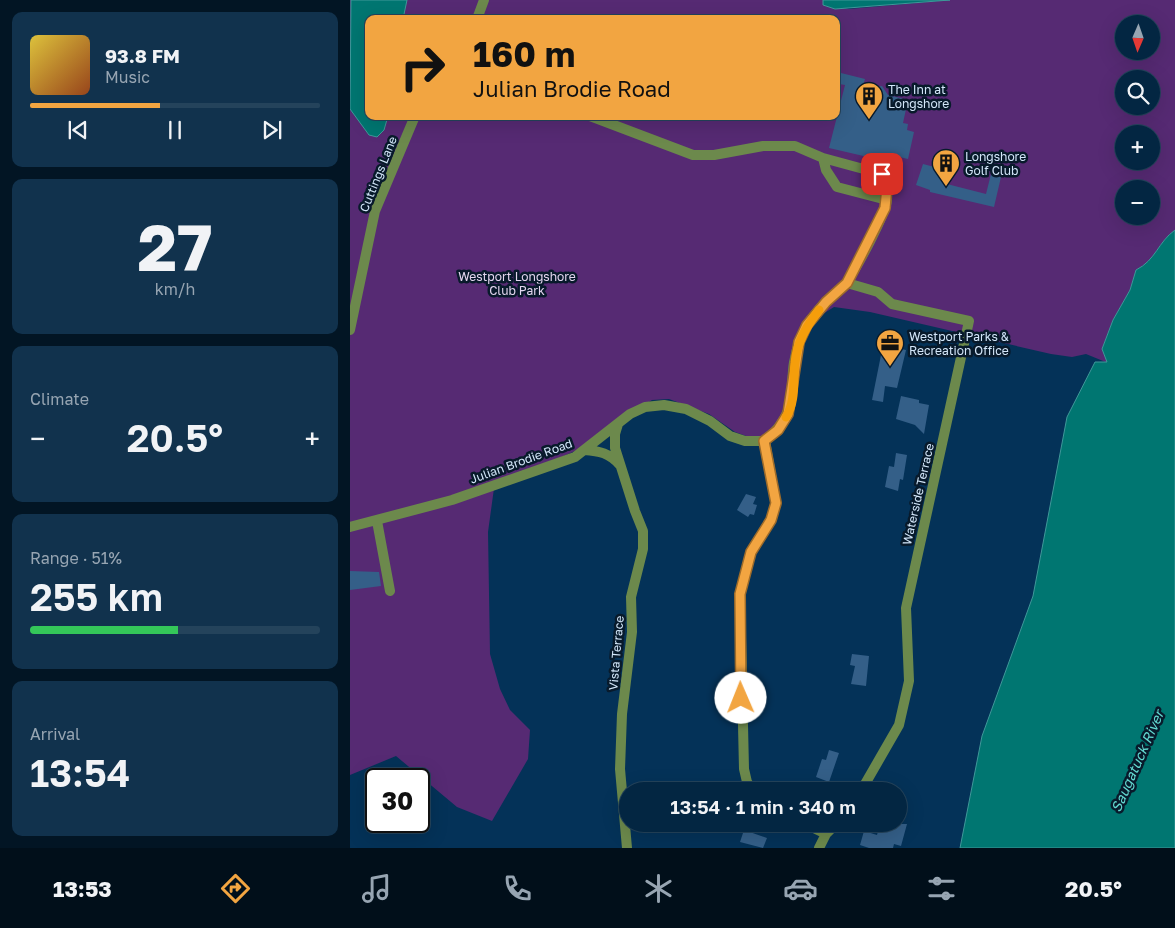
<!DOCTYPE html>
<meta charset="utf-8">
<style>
body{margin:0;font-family:"Golos Text",sans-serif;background:#11324d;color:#f1f3f6;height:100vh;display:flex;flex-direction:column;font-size:19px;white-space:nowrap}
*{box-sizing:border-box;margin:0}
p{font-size:16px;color:#97a5b2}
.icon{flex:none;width:28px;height:28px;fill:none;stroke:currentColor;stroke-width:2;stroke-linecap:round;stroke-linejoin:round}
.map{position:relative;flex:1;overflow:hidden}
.side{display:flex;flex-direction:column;gap:12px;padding:12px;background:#021524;width:350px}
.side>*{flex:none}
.guide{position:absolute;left:15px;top:15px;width:475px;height:105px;border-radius:10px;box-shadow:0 5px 20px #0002,0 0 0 1px #24435b;background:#f2a541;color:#111;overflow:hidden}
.needle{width:32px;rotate:182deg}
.tools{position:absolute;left:765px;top:15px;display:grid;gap:10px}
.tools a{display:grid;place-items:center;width:45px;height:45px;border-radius:50%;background:#032642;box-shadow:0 5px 20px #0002,0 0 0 1px #24435b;font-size:25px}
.speed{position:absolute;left:15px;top:768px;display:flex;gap:10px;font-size:25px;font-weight:700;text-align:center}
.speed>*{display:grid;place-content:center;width:65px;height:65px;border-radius:50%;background:#032642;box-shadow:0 5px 20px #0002,0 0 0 1px #24435b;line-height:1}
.speed .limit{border:2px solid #111;border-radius:8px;background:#fff;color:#111}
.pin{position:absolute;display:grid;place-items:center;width:42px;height:42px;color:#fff;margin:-21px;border-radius:10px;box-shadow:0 2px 8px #0006}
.me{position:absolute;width:55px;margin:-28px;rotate:359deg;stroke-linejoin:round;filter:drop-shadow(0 0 4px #0008)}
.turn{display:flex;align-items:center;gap:18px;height:105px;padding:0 25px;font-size:22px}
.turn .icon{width:65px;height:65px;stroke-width:2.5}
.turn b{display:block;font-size:35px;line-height:42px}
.big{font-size:38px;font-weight:600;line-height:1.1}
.side .widget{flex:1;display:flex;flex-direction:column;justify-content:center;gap:8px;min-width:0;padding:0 18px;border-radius:10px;background:#11324d}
.side .dial{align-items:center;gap:0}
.dial b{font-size:65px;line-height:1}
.song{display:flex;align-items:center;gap:15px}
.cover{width:60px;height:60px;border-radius:8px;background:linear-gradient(135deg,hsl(50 70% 55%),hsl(20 70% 35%))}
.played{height:5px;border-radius:2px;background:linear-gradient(90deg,#f2a541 45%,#24435b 45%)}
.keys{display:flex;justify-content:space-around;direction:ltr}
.heat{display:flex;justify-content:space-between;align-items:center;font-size:28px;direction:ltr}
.charge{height:8px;border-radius:4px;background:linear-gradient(90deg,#34c759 51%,#24435b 0)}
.trip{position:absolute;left:269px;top:782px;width:288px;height:50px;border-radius:25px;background:#032642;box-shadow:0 5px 20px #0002,0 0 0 1px #24435b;font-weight:600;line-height:50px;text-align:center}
.dock{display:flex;height:80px;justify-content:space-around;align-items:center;background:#010f1a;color:#97a5b2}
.dock .icon{width:35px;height:35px}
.dock .on{color:#f2a541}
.dock b{font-size:22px;color:#f1f3f6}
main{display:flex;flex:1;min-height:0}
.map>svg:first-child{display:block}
.green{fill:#562a73;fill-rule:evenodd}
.water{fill:#007671;stroke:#40989a}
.building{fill:#345f88}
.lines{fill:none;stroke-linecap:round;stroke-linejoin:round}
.street{stroke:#6c894c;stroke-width:10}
.route-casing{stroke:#9d6b2a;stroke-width:12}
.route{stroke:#f2a541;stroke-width:9}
.slow{stroke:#f59e0b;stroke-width:9}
.labels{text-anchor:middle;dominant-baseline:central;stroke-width:5;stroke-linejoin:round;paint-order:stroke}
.poi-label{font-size:12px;fill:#d4e7fa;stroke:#081a2b;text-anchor:start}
.street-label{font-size:12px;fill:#d4e7fa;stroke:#081a2b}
.park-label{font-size:12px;fill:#e5d7f0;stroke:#081a2b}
.water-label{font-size:14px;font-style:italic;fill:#63d9d1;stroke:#081a2b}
</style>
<main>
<section class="side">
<div class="widget">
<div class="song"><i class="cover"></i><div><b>93.8 FM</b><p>Music</p></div></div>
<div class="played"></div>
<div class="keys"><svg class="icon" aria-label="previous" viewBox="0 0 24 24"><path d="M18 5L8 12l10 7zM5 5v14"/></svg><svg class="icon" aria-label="pause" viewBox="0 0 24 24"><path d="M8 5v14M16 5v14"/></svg><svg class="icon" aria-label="next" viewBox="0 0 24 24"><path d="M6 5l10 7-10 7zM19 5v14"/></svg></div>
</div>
<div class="widget dial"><b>27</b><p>km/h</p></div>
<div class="widget"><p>Climate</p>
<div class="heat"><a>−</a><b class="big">20.5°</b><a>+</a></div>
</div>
<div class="widget"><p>Range · 51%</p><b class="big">255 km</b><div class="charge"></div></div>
<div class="widget"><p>Arrival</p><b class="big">13:54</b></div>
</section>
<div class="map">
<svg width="825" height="848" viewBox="0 0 825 848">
<rect width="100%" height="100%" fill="#043258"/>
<path class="green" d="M0,0H473V5L499,9L600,0H825V230C808,242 806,260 786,270L780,290L763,320L752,349L758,363L736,354L722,357L701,354L520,312L484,307L457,324L442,353L434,409L428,425L411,437H399L385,432L359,414L319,399L302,400L225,451L193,465L145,481L138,532L140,654L150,689L160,710L180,730L178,759L142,821L107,807L46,756L0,775ZM19,19H486V116H19ZM774,24H801V51H774ZM774,79H801V106H774ZM774,134H801V161H774ZM774,189H801V216H774Z"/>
<path class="water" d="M1,0H57L53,19H19V116H38L34,130L27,137L19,135L0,109Z
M473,0H600L485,9L473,5Z
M825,230V848H610L632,736L683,596L717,417L745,362H757L752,349L763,320L780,290L786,270C806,260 808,242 825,230Z"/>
<path class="building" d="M491,73L515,79L512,89L532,86L538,95L558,100L553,123L558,124L557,130L564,132L558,159L536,154L535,161L479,148L495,85L489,84Z
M573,164L596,170L593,183L636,194L641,174L651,177L644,207L580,192V190L566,185Z
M533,345L556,350L547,388L535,386L533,402L522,400Z
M551,396L569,400V403L579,405L574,434L565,425L546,419Z
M546,453L557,455L553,480L550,479L548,491L535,487L539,466L544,467Z
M396,494L406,497L403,504L407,505L404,515L400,514L398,517L387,510Z
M0,571L29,572L31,586L0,590Z
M502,654L519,656L516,686L501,684L505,666L500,665Z
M479,750L489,753L479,782L466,777L472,759L476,760Z
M530,824H557L551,846L544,844L543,848H519L510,845L514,831L527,835Z
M394,830L417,838L413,848L390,842Z"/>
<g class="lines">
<path class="street" d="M127,19L134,0
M473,158L476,170L487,187L537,200
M497,283L528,292L542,304L619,321L556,608L559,681L549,725L511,791
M0,330L25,211L65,116
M268,424L265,434V448L285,511L293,531V549L281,597L282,632L272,714L270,769L277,848
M234,450C250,451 259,453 270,465
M27,521L40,591
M0,527L102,500L225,457L280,414L295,407L314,405L336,409L360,421L380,436L395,441H415C456,406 433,382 450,341C455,326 466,311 478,300C484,294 492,289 497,282C507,267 535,216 537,200C538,190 536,183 532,174L473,158L445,146H413L364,155H343L240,116
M403,791L397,782L394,769L390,593L401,552L421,520L426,503L415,441
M456,824L476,834
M469,848L476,834L486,824"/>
</g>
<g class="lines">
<g class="route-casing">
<path id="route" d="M391,698L390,594L401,552L421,520L426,503L414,441L428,430L438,414L449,342L457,325L476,302L497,283L535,208L537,187L532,174"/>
</g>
<use href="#route" class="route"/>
<path class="slow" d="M436,417C446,402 443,380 445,363C447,342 456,327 469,310"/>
</g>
<defs>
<g id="building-pin" transform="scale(1.4375)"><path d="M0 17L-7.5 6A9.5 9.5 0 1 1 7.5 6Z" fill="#f2a541" stroke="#081a2b"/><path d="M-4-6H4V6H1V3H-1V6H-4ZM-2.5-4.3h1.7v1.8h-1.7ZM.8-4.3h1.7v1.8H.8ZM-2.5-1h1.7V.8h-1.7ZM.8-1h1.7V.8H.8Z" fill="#111"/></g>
<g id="office-pin" transform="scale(1.4375)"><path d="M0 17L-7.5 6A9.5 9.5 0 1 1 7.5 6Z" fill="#f2a541" stroke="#081a2b"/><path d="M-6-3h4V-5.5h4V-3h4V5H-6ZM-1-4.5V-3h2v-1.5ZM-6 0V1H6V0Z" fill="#111"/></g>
</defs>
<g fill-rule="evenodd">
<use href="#building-pin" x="519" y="96"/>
<use href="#building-pin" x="596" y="163"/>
<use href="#office-pin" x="540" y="343"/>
</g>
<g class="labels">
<g class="poi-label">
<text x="538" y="89">The Inn at<tspan x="538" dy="14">Longshore</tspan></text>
<text x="615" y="156">Longshore<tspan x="615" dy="14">Golf Club</tspan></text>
<text x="559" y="336">Westport Parks &amp;<tspan x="559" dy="14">Recreation Office</tspan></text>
</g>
<g class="street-label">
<text transform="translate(28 174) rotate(-68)">Cuttings Lane</text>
<text transform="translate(171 461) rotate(-20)">Julian Brodie Road</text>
<text transform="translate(568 494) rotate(-77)">Waterside Terrace</text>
<text transform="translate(266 653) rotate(-85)">Vista Terrace</text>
</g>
<g class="park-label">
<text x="167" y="276">Westport Longshore<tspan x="167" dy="14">Club Park</tspan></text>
</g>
<g class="water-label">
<text transform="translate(787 761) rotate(-66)">Saugatuck River</text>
</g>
</g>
</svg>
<div class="tools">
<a><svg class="needle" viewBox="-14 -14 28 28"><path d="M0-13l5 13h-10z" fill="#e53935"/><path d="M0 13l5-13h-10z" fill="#97a5b2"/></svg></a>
<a><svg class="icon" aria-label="search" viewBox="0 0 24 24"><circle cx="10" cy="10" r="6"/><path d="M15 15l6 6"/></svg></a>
<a>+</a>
<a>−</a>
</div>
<div class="speed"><div class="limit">30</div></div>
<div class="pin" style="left:532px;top:174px;background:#d93025"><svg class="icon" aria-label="arrive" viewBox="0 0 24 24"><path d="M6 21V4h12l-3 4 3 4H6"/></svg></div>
<svg class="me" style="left:391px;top:698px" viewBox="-20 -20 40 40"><circle r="19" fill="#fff"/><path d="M0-13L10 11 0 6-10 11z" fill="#f2a541"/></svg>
<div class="trip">13:54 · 1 min · 340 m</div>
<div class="guide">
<div class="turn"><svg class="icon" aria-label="right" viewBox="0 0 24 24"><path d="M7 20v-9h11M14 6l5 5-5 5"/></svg><div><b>160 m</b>Julian Brodie Road</div></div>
</div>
</div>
</main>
<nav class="dock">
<b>13:53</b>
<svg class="icon on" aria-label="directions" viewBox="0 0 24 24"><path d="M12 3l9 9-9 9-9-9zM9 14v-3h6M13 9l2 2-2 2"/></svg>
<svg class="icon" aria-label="music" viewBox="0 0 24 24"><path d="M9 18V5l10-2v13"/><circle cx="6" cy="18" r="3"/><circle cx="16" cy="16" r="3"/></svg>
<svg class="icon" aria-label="phone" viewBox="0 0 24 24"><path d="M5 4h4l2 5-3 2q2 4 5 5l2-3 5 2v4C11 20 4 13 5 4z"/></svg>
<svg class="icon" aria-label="climate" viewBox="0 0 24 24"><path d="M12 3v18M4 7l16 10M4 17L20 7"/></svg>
<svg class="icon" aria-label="car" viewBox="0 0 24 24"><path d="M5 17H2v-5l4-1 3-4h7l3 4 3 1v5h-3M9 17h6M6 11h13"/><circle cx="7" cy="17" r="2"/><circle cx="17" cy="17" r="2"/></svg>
<svg class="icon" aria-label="filters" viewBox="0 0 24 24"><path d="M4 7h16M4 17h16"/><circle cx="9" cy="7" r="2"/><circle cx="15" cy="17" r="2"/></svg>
<b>20.5°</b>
</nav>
